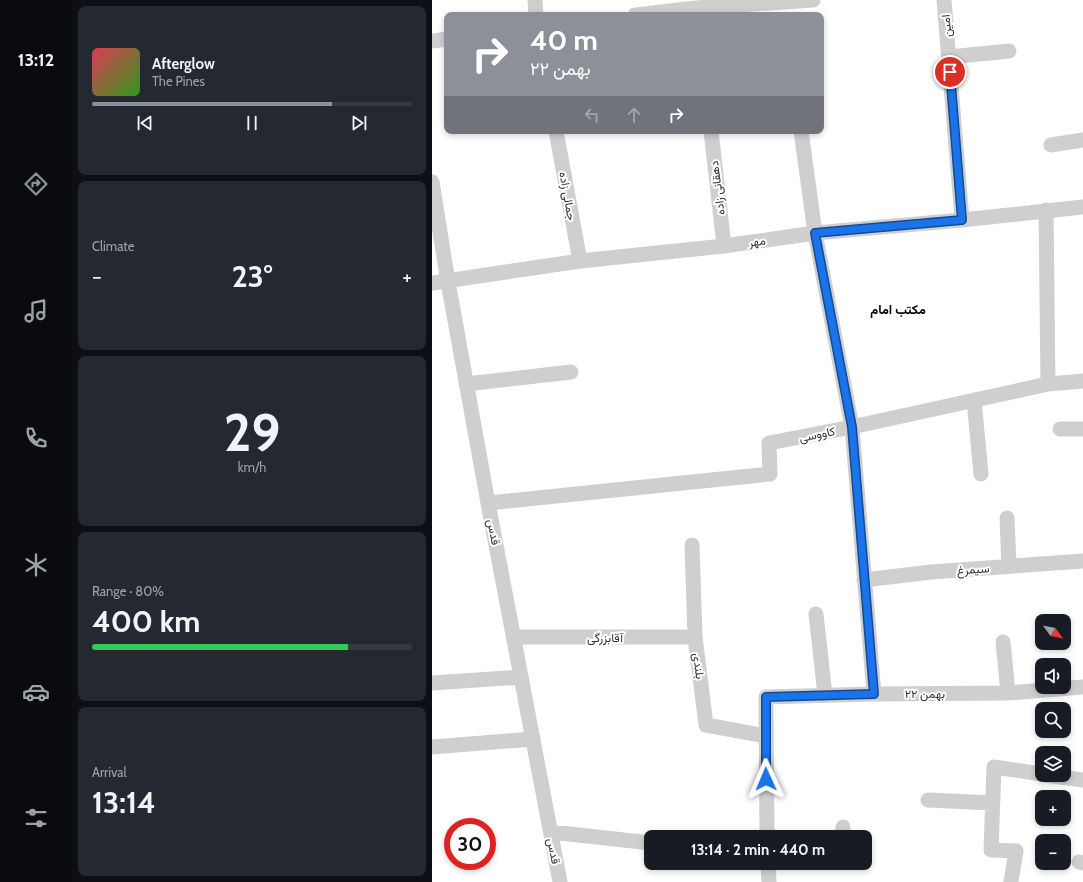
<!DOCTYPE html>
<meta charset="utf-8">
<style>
body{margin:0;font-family:Cabin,Vazirmatn,sans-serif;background:#242831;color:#f1f3f6;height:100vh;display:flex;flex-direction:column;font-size:15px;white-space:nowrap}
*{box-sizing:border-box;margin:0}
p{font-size:13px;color:#9ea1a6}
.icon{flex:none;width:22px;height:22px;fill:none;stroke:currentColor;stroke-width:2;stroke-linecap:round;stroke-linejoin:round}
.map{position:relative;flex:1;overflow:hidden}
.details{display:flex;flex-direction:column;gap:6px;padding:6px;background:#0d0f14;width:360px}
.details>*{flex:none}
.guide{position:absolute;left:12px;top:12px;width:380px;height:122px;border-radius:8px;box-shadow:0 2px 6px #0003;background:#8c9099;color:#fff;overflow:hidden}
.needle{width:26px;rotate:123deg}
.controls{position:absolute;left:603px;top:614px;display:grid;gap:8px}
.controls a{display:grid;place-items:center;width:36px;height:36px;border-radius:8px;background:#171b24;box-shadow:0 2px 6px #0003;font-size:20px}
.speed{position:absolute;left:12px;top:818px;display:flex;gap:8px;font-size:20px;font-weight:700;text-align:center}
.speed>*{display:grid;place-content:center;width:52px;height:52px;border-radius:50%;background:#171b24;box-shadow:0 2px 6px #0003;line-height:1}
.speed .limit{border:6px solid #d22;background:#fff;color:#111}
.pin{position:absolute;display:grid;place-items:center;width:34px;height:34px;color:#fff;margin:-17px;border:2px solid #fff;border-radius:50%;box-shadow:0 1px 4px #0007}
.me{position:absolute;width:44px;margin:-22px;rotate:359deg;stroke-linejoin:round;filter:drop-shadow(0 0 3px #0008)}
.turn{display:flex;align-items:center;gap:14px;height:84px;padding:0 20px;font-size:18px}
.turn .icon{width:52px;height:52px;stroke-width:2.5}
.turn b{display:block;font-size:28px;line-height:34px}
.lanes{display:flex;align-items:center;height:38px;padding:0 20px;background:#0003;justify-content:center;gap:20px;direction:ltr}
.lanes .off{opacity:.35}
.big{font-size:30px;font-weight:800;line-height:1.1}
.details .widget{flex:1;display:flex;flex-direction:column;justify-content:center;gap:6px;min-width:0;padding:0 14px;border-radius:8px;background:#242831}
.details .dial{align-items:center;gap:0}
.dial b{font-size:52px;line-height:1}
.song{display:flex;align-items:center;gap:12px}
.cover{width:48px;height:48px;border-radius:6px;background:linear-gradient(135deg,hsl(350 70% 55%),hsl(110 70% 35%))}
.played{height:4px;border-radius:2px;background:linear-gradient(90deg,#8c9099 75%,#363941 75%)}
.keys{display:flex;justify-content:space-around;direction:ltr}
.heat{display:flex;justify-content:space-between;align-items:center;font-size:22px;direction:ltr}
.charge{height:6px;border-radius:3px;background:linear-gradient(90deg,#34c759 80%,#363941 0)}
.trip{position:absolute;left:212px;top:830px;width:228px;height:40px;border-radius:8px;background:#171b24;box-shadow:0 2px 6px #0003;font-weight:800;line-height:40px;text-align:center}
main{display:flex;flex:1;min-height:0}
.menu{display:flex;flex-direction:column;width:72px;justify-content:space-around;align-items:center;background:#090b0e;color:#9ea1a6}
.menu .icon{width:28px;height:28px}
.menu .selected{color:#8c9099}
.menu b{font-size:18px;color:#f1f3f6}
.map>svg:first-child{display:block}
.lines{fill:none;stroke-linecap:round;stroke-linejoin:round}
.minor{stroke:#cfcfcf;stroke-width:15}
.route-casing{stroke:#114b97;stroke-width:10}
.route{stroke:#1a73e8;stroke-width:7}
.labels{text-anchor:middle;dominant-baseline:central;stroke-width:4;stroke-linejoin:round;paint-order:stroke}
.street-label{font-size:12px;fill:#323232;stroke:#fff}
.neighbourhood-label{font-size:13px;font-weight:bold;fill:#000;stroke:#fff}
</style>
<main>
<nav class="menu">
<b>13:12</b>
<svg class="icon selected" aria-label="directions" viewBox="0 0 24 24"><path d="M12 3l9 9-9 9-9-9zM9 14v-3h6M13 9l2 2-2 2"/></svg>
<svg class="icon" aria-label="music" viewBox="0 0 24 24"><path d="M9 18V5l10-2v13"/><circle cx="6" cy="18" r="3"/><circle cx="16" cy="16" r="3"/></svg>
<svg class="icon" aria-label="phone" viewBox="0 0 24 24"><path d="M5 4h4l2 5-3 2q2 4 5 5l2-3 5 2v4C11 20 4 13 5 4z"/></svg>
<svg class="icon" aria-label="climate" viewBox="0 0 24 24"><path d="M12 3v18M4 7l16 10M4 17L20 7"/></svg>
<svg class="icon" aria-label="car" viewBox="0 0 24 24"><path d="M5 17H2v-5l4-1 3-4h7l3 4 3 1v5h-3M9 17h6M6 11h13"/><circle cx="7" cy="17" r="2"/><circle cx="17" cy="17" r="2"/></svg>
<svg class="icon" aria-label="filters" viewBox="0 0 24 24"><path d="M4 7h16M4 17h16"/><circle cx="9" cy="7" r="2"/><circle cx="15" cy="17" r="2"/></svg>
</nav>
<section class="details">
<div class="widget">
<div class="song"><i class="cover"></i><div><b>Afterglow</b><p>The Pines</p></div></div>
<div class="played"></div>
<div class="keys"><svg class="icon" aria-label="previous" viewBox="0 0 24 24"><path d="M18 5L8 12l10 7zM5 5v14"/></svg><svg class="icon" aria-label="pause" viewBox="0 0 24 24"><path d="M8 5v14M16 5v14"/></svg><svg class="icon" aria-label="next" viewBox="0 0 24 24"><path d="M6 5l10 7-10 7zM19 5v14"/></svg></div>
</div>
<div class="widget"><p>Climate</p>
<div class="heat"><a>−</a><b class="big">23°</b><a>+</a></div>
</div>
<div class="widget dial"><b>29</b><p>km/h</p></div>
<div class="widget"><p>Range · 80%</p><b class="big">400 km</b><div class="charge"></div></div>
<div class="widget"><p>Arrival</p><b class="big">13:14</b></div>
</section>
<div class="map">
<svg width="651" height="882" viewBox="0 0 651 882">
<rect width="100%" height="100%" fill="#fff"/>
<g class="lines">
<path class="minor" d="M103,0L104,15
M512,0L530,220
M203,15L264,8L381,0
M0,41L15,39
M517,57L577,51
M124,131L148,261
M279,131L292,246
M369,131L383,233L420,427L442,694
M619,145L651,140
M0,182L16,282L56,503L128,882
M614,210L616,384
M0,283L148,261L292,246L383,233L530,220L651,207
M34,384L139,372
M542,400L549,474
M628,429H651
M56,503L338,474L337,443L420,427L616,384L651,381
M575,518L577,566
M260,545L263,637L274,725L334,736
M432,580L499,572L651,561
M384,614L393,695
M82,637H263
M571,642L576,693
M0,683L89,677
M0,747L101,739
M614,775L651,780
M496,800L561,803
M119,832L219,843
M335,837L334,697L442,694L576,693L651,687
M410,837L411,827
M647,862L651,863
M336,863L337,882
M579,882L584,851L559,850L562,767L610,774"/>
</g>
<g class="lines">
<g class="route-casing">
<path id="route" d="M334,779V697L442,694L420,427L383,233L530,220L518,72"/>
</g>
<use href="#route" class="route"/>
</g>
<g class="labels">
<g class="street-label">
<text transform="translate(514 26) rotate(-95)">امین</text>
<text transform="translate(285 188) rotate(-97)">دهقانی زاده</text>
<text transform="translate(136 196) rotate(80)">جمالی زاده</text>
<text transform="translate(325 241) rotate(-8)">مهر</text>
<text transform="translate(385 434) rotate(-11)">کاووسی</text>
<text transform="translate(62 532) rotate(79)">قدس</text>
<text transform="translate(541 569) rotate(-4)">سیمرغ</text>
<text x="173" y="637">آقابزرگی</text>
<text transform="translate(267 666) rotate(83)">بلندی</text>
<text x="493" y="693">۲۲ بهمن</text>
<text transform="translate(122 851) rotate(79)">قدس</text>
</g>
<g class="neighbourhood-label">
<text x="466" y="309">مکتب امام</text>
</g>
</g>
</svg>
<div class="controls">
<a><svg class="needle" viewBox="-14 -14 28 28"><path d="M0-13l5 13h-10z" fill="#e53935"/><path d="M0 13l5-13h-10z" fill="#9ea1a6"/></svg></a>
<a><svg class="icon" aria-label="sound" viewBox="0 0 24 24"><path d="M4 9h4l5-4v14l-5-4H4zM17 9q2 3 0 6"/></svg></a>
<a><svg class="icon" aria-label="search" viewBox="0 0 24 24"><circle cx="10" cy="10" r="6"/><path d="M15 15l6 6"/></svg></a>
<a><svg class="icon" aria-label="layers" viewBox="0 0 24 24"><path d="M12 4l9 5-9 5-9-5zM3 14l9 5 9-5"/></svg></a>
<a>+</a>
<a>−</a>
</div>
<div class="speed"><div class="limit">30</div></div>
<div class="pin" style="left:518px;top:72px;background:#d93025"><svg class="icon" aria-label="arrive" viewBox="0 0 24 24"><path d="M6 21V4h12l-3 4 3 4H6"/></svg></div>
<svg class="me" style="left:334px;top:779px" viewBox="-20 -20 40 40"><path d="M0-17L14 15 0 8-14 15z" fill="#1a73e8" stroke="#fff" stroke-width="4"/></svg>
<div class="trip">13:14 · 2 min · 440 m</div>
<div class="guide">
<div class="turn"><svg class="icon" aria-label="right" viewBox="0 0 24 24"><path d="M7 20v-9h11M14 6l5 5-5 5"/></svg><div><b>40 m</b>۲۲ بهمن</div></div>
<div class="lanes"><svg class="icon off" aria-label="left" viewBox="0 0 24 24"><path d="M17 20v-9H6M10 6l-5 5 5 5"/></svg><svg class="icon off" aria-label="ahead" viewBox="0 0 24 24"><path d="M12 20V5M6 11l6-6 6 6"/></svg><svg class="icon" aria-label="right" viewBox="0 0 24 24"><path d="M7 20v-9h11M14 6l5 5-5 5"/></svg></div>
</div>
</div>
</main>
